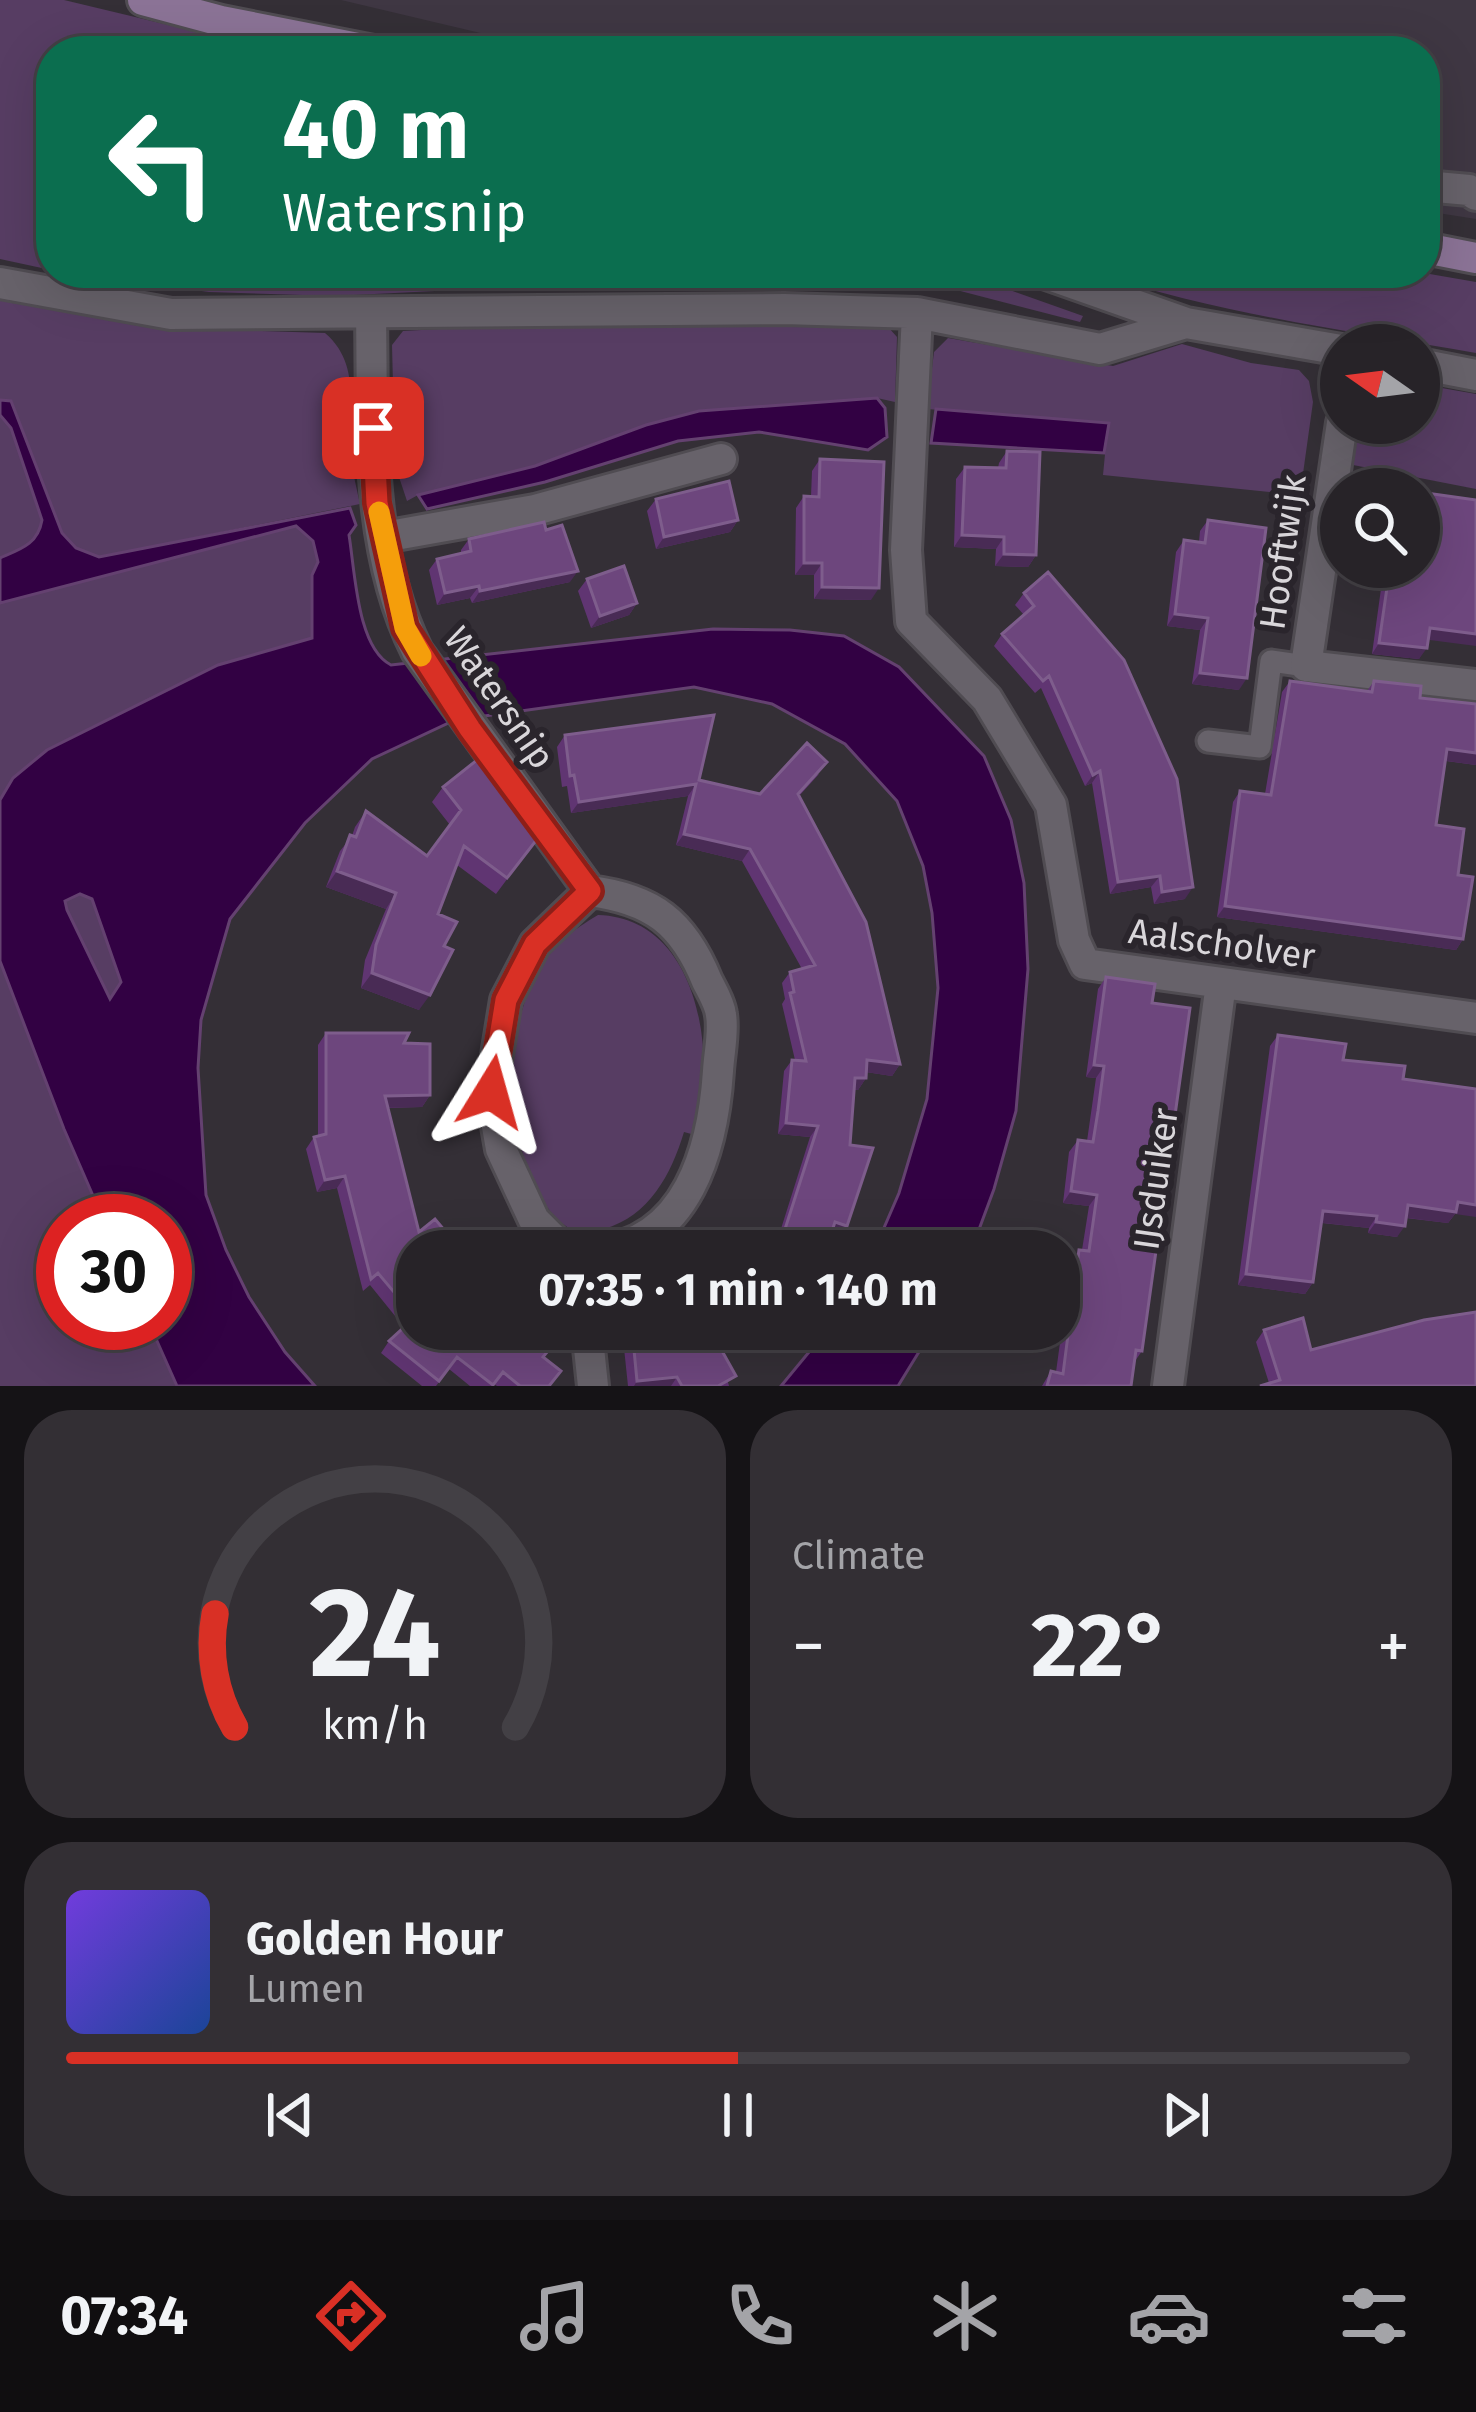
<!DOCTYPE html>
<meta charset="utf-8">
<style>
body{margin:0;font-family:"Fira Sans",sans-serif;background:#332f34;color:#f1f3f6;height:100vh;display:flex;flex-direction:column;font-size:45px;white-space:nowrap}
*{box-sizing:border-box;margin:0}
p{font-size:39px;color:#a4a4a8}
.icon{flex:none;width:66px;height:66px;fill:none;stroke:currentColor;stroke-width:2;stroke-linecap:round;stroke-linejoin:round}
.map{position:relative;height:1386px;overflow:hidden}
.panel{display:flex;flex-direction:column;gap:24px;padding:24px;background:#151316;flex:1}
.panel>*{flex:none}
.banner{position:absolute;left:36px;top:36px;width:1404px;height:252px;border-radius:48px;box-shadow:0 12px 48px #0002,0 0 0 3px #434045;background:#0b6e4f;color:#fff;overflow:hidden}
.needle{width:78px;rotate:284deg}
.buttons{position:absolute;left:1320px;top:324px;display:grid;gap:24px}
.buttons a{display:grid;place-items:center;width:120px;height:120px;border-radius:50%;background:#272328;box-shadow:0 12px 48px #0002,0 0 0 3px #434045;font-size:60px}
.speed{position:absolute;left:36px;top:1194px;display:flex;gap:24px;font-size:60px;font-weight:700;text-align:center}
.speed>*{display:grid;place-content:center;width:156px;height:156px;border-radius:50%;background:#272328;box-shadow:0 12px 48px #0002,0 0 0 3px #434045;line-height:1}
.speed .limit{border:18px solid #d22;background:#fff;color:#111}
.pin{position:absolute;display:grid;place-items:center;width:102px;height:102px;color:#fff;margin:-51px;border-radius:24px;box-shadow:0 6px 18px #0006}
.me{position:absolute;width:132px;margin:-66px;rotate:8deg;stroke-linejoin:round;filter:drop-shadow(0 0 9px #0008)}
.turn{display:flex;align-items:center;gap:42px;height:252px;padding:0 48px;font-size:54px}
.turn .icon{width:156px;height:156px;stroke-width:2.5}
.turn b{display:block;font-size:84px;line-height:102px}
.big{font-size:90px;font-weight:700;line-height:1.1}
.panel .widget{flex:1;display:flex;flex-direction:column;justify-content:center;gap:18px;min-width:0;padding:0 42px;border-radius:48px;background:#332f34}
.panel .dial{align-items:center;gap:0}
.dial svg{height:312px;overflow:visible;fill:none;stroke:#434045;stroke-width:7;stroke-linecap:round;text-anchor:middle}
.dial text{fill:#f1f3f6;stroke:none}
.song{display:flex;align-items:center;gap:36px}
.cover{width:144px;height:144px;border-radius:18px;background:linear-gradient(135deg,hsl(260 70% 55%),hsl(220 70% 35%))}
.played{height:12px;border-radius:6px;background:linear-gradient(90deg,#d93025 50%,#434045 50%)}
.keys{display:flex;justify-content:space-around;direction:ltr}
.heat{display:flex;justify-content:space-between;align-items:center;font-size:66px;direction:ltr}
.panel .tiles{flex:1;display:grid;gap:24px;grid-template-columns:1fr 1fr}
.widget:last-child{grid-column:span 2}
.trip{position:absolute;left:396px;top:1230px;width:684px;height:120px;border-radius:48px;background:#272328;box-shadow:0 12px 48px #0002,0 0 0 3px #434045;font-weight:700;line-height:120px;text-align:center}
.dock{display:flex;height:192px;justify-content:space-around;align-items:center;background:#100e10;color:#a4a4a8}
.dock .icon{width:84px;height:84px}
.dock .current{color:#d93025}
.dock b{font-size:54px;color:#f1f3f6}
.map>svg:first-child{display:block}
.built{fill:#3f3743}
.green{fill:#573d63}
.water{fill:#320143;stroke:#644170;stroke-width:3;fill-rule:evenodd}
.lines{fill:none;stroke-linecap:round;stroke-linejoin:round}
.service-casing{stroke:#504c52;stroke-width:27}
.minor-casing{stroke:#504c52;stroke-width:36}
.secondary-casing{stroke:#504c52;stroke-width:36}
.service{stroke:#67626a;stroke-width:21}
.minor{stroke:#67626a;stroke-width:30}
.secondary{stroke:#8b7396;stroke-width:30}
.wall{fill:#603572}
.shaded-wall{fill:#492b55}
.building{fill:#6d467d;stroke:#7e5d8c;stroke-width:3}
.route-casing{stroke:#8d1f18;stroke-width:30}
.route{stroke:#d93025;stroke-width:21}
.slow{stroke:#f59e0b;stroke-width:21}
.labels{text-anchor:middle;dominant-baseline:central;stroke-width:12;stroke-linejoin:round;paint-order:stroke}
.street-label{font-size:36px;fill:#d9d6da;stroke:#2a252c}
</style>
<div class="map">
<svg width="1476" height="1386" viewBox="0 0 1476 1386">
<rect width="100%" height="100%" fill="#342f36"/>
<path class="built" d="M341,0H1476V219L1425,211V51H556Z"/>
<path class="green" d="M0,0H64L277,51H51V270L0,259Z
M68,273H798L334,296L209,292Z
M891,273H962L1083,316L1080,322Z
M1096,273H1424L1476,282V353C1349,331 1219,314 1096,273Z
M0,300L145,327L325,333C360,363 349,405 350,448C351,466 356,485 360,504L99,557L76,548L62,533L12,401L0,400Z
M549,323L888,327L897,337L895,402L877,398L699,411L646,425L535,466L418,495L407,501L395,465L392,345L403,331Z
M948,338L1113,366L1182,344L1251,363L1299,370L1309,381L1313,402L1300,495L1103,475L1108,423L927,409L934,352Z
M1419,384L1476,394V489L1348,464L1355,423H1419Z
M0,415L11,428L42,520C39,544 20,549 0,558Z
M296,526L313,541L318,563L312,575V638L218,665L47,750L0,800V603Z
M80,894L92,898L121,982L109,1000L67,910L64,901Z
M598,915C700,918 718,1057 695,1135L684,1132C671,1175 649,1216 604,1229L606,1242C589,1237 568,1231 556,1218C504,1161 501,1036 538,971C553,944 573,930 598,915Z
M0,961L64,1129L104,1221H63V1323H149L177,1386H0Z"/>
<path class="water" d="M877,398L885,408L887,437L868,450L759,432L678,441L545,482L427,509L418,495L535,466L646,425L699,411Z
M0,400L11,401L62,533L76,548L99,557L350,508L356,525L349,535C355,571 357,648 391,665L713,629L790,630L844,636L899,667L984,756L1011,820L1024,883L1028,969L1016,1111L994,1189L971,1251H874L899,1193L927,1099L938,988L932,913L923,866L897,801L845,744L772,704L694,687L455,720L372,759L305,823L230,919L201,1020L198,1068L206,1195L226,1250L249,1297L285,1352L315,1386H177L149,1323H165V1221H104L64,1129L0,961V800L13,778L47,750L218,665L312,638V575L318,562L313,541L296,526L0,603V558C21,549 38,544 42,520L11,428L0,415ZM80,894L92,899L121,982L110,999L67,910L65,901Z
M936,409L1109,423L1104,453L931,443Z
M828,1329H933L898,1386H781Z"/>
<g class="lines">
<g class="service-casing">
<path id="service" d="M1208,741L1260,747L1271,661L1306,666"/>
</g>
<g class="minor-casing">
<path id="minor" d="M1425,186L1469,190L1476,195
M1044,273L1186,323L1341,350
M0,283L171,314L784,309L917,313L1100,349L1186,323
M917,313L906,550L911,621L987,699L1051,805L1074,940L1085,964L1476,1018
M371,315C373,426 366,549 417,651L590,891C652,899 683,922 707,981C712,991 720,1004 721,1015C724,1032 719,1053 718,1071C713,1148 688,1244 596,1251
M1419,364L1476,375
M1342,423L1306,666L1476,685
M384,537L535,510L721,459
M580,1251L557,1243L534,1220L501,1149L491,1092L506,1000L535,944L590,891
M587,1329L593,1386
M1168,1386L1221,983"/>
</g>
<g class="secondary-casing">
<path id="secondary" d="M143,0L221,21L373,51
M1425,248L1476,258"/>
</g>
<use href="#service" class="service"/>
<use href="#minor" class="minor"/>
<use href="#secondary" class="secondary"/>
</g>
<path class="wall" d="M1007,451L1036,555L1028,567L995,566L996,549L954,547L956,479L965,467L998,468L999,463Z
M820,459L871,600L814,599V575H795L796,508L804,496H811L812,471Z
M656,499L738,520L730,532L656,549L647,511Z
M1208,520L1239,690L1192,684L1200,630L1167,626L1176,552L1184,540L1199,542L1200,531Z
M546,530L570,582L472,603L470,598L437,605L429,570L437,559L461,553V550L469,539Z
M1384,567H1419L1428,640L1419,659L1372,654Z
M1048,572L1185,899L1154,904L1151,887L1110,894L1092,783L1085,786L1041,688L1035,693L994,646L1002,634L1024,615L1015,605L1024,593Z
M587,579L637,603L629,615L591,628L578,591Z
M1290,681L1367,691L1374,681L1420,698L1476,704V765L1446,761L1436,825L1458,875L1463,939L1456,950L1217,917L1233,802L1240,791L1265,794L1282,692Z
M565,735L699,780L760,794L819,774L799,796L900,1064L892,1076L866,1072V1078L858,1090H854L850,1145L847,1226L839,1238L831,1235L818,1251H774L810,1137L778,1134L784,1071L792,1060H795L782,1004L785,999L782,983L790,972L802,969L742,861L676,845L688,796L571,813L567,786L562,787L557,747Z
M443,787L538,838L496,894L457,865L438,914L444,946L419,1010L361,988L365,960L386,909L326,887L340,851L352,836L355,827L366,811L427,856L450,825L432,802Z
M1106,977L1152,1003L1142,1351L1135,1361L1131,1386H1042L1051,1371L1056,1372L1071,1262L1079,1250H1082L1089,1206L1063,1203L1069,1152L1078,1140L1087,1141L1096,1078L1086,1077L1098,989Z
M326,1033L404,1043L430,1095L422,1107L388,1108L419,1232L544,1358L561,1371L550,1386H497L494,1384L493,1386H470L449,1369L436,1386H422L381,1353L389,1341L404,1327L370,1285L363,1291L337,1188L317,1192L306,1149L314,1137L318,1136V1045Z
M1278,1035L1343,1060L1403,1079L1455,1214L1448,1223L1406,1218L1397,1237L1368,1233L1369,1228L1322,1223L1313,1282L1305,1294L1238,1285L1270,1046Z
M1476,1312L1269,1383L1256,1342L1264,1330L1311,1350Z
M622,1329H732L718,1344L729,1386H628Z"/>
<path class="shaded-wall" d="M738,520L730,532L656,549L664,537Z
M962,535L1004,537L996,549L954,547Z
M1004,554L1036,555L1028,567L995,566Z
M804,563H822L814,575H795Z
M578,571L570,582L472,603L480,591Z
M479,586L470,598L437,605L445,593Z
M822,587L879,588L871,600L814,599Z
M637,603L629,615L591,628L600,616Z
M1175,614L1208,618L1200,630L1167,626Z
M1430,628L1476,634V646L1422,639Z
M1379,643L1427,648L1419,659L1372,654Z
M1200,673L1247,678L1239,690L1192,684Z
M1447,749L1476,753V765L1440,760Z
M1100,771L1092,783L1085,786L1093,775Z
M696,784L688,796L571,813L579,802Z
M684,834L750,849L742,861L676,845Z
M337,871L396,893L386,909L326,887Z
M1160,876L1151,887L1110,894L1118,882Z
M1193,887L1185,899L1154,904L1162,892Z
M1225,906L1463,939L1456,950L1217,917Z
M372,973L430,995L419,1010L361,988Z
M867,1060L900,1064L892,1076L859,1071Z
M1094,1065L1104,1066L1096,1078L1086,1077Z
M855,1078H866L858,1090L847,1089Z
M430,1095L422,1107L376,1108L385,1096Z
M786,1123L818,1126L810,1137L778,1134Z
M345,1176L337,1188L317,1192L325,1180Z
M1071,1191L1097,1195L1089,1206L1063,1203Z
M1458,1202L1476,1205V1217L1455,1214L1448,1223L1400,1217L1408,1205Z
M1323,1211L1377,1216L1369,1228L1315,1222Z
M835,1222L847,1226L839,1238L831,1235L818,1251H816Z
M1376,1222L1405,1226L1397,1237L1368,1233Z
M1246,1274L1313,1282L1305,1294L1238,1285Z
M677,1377L671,1386H634L637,1381Z"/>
<path class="building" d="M1007,451L1040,452L1036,555L1004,554V537L962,535L965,467L1006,468Z
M820,459L884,462L879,588L822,587V563H804V496L819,497Z
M729,481L738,520L664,537L656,499Z
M1419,492L1476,500V634L1430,628L1427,648L1379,643L1390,567H1419Z
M1208,520L1266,528L1247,678L1200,673L1208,618L1175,614L1184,540L1205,543Z
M544,522L546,530L562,525L578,571L480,591L479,586L445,593L437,559L471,551L469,539Z
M624,566L637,603L600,616L587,579Z
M1048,572L1124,660L1177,779L1193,887L1162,892L1160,876L1118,882L1100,771L1093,775L1049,676L1043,681L1002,634L1034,606L1024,593Z
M1290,681L1372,692L1374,681L1421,686L1420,698L1476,704V753L1447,749L1436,825L1464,829L1458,875L1473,877L1463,939L1225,906L1240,791L1271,795Z
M714,715L699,780L760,794L807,743L827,762L798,794L866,922L900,1064L867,1060L866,1078H855L850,1145L873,1148L847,1226L835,1222L831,1234L816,1251H778L818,1126L786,1123L792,1060L806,1061L790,993L794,992L790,972L815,965L750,849L684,834L696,784L579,802L574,775L570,776L565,735Z
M477,760L538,838L507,878L464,846L438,914L457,922L444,946L453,950L430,995L372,973L376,945L396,893L337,871L350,835L356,837L366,811L427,856L461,810L443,787Z
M1106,977L1155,984L1152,1003L1190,1008L1142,1351L1136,1350L1131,1386H1047L1051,1371L1063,1374L1079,1250L1089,1251L1097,1195L1071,1191L1078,1140L1093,1142L1098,1111L1104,1066L1094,1065Z
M326,1033H409L404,1043L430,1044V1095L385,1096L419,1232L435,1219L462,1251H417V1329H554L561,1335L543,1357L561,1371L549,1386H520L503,1372L493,1385L457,1357L439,1381L389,1341L415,1317L378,1273L371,1279L345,1176L325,1180L314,1137L326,1134Z
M1278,1035L1346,1044L1343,1060L1405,1066L1403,1079L1476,1089V1205L1458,1202L1456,1212L1408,1205L1405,1226L1376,1222L1377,1216L1323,1211L1313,1282L1246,1274Z
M751,1236L768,1251H737Z
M1476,1312V1386H1260L1280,1380L1264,1330L1303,1318L1311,1350L1424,1320Z
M632,1329H729L717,1342L736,1376L718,1386H682L677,1377L637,1381Z"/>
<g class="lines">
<g class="route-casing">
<path id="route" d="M373,428L377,503L405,628L470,729L590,891L535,944L506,1000L491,1092"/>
</g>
<use href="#route" class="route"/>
<path class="slow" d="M379,512L405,628L421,656"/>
</g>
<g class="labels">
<g class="street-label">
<text transform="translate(1283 552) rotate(-82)">Hooftwijk</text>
<text transform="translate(499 698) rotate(55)">Watersnip</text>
<text transform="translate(1222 944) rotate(8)">Aalscholver</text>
<text transform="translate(1156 1179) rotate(-82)">IJsduiker</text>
</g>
</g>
</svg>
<div class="buttons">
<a><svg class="needle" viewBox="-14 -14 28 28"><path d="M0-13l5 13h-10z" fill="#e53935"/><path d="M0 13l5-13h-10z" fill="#a4a4a8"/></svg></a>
<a><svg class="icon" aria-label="search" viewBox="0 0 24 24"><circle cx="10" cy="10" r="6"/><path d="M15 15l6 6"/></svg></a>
</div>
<div class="speed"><div class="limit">30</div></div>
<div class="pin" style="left:373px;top:428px;background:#d93025"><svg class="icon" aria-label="arrive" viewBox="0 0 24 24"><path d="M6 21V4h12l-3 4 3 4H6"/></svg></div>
<svg class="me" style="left:491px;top:1092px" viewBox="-20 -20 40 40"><path d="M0-17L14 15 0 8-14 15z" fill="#d93025" stroke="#fff" stroke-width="4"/></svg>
<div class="trip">07:35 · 1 min · 140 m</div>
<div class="banner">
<div class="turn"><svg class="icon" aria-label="left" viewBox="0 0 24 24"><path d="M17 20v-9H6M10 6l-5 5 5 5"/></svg><div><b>40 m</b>Watersnip</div></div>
</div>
</div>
<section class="panel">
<div class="tiles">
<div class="widget dial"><svg viewBox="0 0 100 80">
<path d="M14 69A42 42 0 1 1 86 69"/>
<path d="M14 69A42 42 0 0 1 9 40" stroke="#d93025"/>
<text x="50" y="56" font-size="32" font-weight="700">24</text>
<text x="50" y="72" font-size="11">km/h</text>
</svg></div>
<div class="widget"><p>Climate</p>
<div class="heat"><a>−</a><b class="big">22°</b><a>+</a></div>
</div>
<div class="widget">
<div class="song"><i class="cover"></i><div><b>Golden Hour</b><p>Lumen</p></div></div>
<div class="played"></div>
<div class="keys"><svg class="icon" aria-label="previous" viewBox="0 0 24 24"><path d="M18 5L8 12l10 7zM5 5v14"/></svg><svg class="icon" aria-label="pause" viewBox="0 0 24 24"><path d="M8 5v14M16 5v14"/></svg><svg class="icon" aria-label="next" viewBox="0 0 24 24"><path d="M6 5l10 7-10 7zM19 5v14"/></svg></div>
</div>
</div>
</section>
<nav class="dock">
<b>07:34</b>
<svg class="icon current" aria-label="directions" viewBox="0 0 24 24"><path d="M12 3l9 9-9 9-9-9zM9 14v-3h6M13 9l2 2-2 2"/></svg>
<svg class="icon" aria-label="music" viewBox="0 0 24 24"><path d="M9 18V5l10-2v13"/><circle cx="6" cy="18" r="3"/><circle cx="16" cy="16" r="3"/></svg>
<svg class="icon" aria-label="phone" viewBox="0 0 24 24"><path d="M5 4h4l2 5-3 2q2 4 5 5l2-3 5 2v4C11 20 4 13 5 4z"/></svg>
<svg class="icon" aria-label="climate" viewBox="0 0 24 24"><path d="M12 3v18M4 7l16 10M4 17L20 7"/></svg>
<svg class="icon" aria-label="car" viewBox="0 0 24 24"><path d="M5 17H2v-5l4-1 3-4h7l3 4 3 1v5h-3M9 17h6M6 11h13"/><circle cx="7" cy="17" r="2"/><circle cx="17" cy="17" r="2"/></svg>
<svg class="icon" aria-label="filters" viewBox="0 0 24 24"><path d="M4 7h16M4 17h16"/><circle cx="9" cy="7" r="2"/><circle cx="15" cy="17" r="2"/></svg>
</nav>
